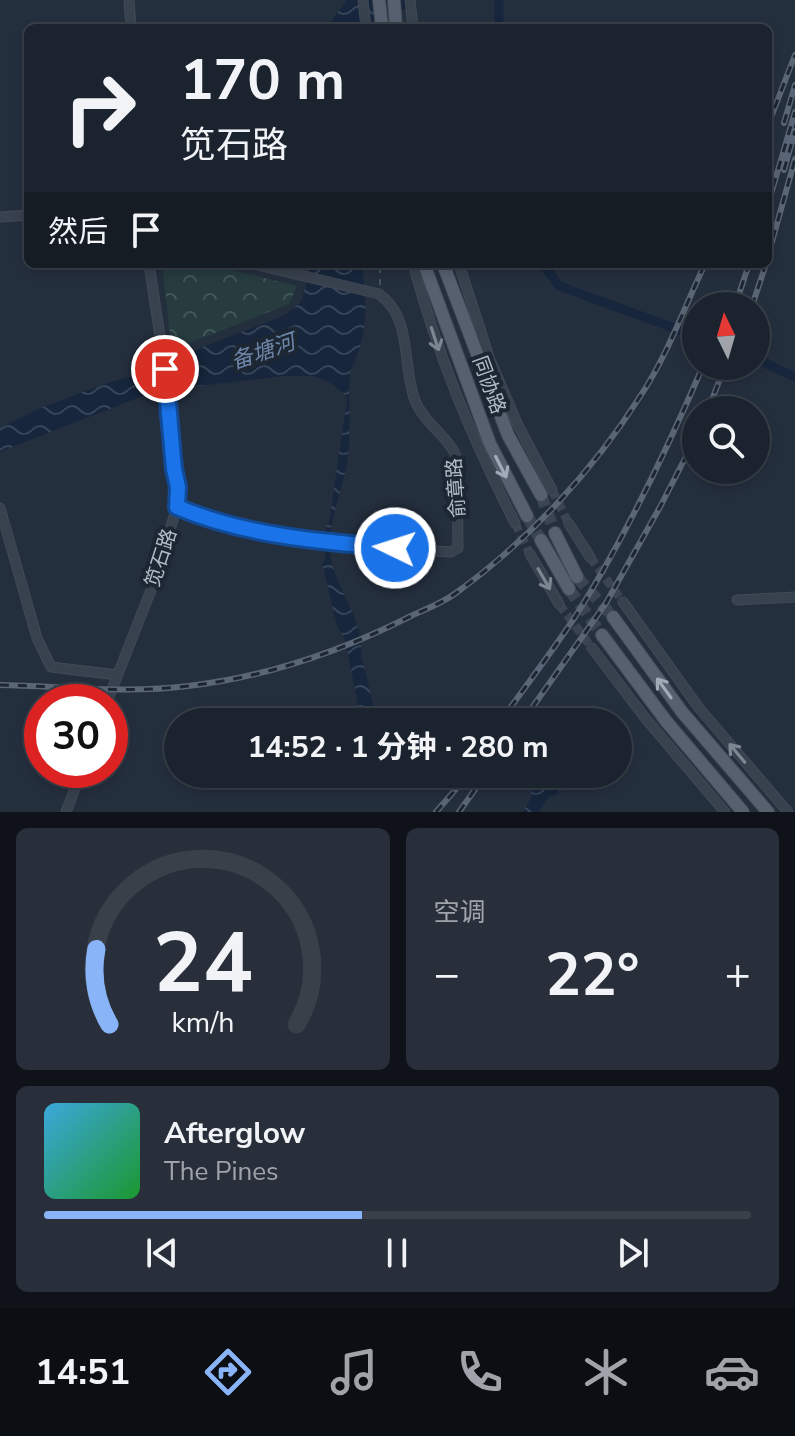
<!DOCTYPE html>
<html lang="zh">
<meta charset="utf-8">
<style>
body{margin:0;font-family:"Nunito Sans","Noto Sans SC",sans-serif;background:#282f3a;color:#f1f3f6;height:100vh;display:flex;flex-direction:column;font-size:30px;white-space:nowrap}
*{box-sizing:border-box;margin:0}
p{font-size:26px;color:#a0a4aa}
.icon{flex:none;width:44px;height:44px;fill:none;stroke:currentColor;stroke-width:2;stroke-linecap:round;stroke-linejoin:round}
.map{position:relative;height:812px;overflow:hidden}
.panel{display:flex;flex-direction:column;gap:16px;padding:16px;background:#0f1319;flex:1}
.panel>*{flex:none}
.guide{position:absolute;left:24px;top:24px;width:748px;height:244px;border-radius:12px;box-shadow:0 4px 12px #0003,0 0 0 2px #39404a;background:#1b232e;color:#f1f3f6;overflow:hidden}
.needle{width:52px;rotate:355deg}
.tools{position:absolute;left:682px;top:292px;display:grid;gap:16px}
.tools a{display:grid;place-items:center;width:88px;height:88px;border-radius:50%;background:#1b232e;box-shadow:0 4px 12px #0003,0 0 0 2px #39404a;font-size:40px}
.speed{position:absolute;left:24px;top:684px;display:flex;gap:16px;font-size:40px;font-weight:700;text-align:center}
.speed>*{display:grid;place-content:center;width:104px;height:104px;border-radius:50%;background:#1b232e;box-shadow:0 4px 12px #0003,0 0 0 2px #39404a;line-height:1}
.speed .limit{border:12px solid #d22;background:#fff;color:#111}
.pin{position:absolute;display:grid;place-items:center;width:68px;height:68px;color:#fff;margin:-34px;border:4px solid #fff;border-radius:50%;box-shadow:0 2px 8px #0007}
.me{position:absolute;width:88px;margin:-44px;rotate:274deg;stroke-linejoin:round;filter:drop-shadow(0 0 6px #0008)}
.turn{display:flex;align-items:center;gap:28px;height:168px;padding:0 24px;font-size:36px}
.turn .icon{width:104px;height:104px;stroke-width:2.5}
.turn b{display:block;font-size:56px;line-height:68px}
.then{display:flex;align-items:center;height:76px;padding:0 24px;background:#0003;gap:16px;font-size:30px}
.big{font-size:60px;font-weight:700;line-height:1.1}
.panel .tile{flex:1;display:flex;flex-direction:column;justify-content:center;gap:12px;min-width:0;padding:0 28px;border-radius:12px;background:#282f3a}
.panel .dial{align-items:center;gap:0}
.dial svg{height:208px;overflow:visible;fill:none;stroke:#39404a;stroke-width:7;stroke-linecap:round;text-anchor:middle}
.dial text{fill:#f1f3f6;stroke:none}
.song{display:flex;align-items:center;gap:24px}
.cover{width:96px;height:96px;border-radius:12px;background:linear-gradient(135deg,hsl(200 70% 55%),hsl(130 70% 35%))}
.played{height:8px;border-radius:4px;background:linear-gradient(90deg,#8ab4f8 45%,#39404a 45%)}
.keys{display:flex;justify-content:space-around;direction:ltr}
.heat{display:flex;justify-content:space-between;align-items:center;font-size:44px;direction:ltr}
.panel .tiles{flex:1;display:grid;gap:16px;grid-template-columns:1fr 1fr}
.tile:last-child{grid-column:span 2}
.trip{position:absolute;left:164px;top:708px;width:468px;height:80px;border-radius:40px;background:#1b232e;box-shadow:0 4px 12px #0003,0 0 0 2px #39404a;font-weight:700;line-height:80px;text-align:center}
.dock{display:flex;height:128px;justify-content:space-around;align-items:center;background:#0b0e12;color:#a0a4aa}
.dock .icon{width:56px;height:56px}
.dock .current{color:#8ab4f8}
.dock b{font-size:36px;color:#f1f3f6}
.map>svg:first-child{display:block}
.forest{fill:url(#forest-crowns)}
.water{fill:url(#water-waves)}
.lines{fill:none;stroke-linecap:round;stroke-linejoin:round}
.canal{stroke:#17263c;stroke-width:9}
.minor-tunnel{stroke:#3a4453;stroke-width:9;stroke-dasharray:9 4.5;stroke-linecap:butt}
.major-tunnel{stroke:#3a4453;stroke-width:12;stroke-dasharray:12 6;stroke-linecap:butt}
.minor-casing{stroke:#414a57;stroke-width:11}
.major-casing{stroke:#414a57;stroke-width:14}
.path{stroke:#3f5557;stroke-width:2;stroke-dasharray:6 6;stroke-linecap:butt}
.minor{stroke:#38414e;stroke-width:9}
.major{stroke:#56606e;stroke-width:12}
.rail-casing{stroke:#5a6575;stroke-width:6}
.rail{stroke:#1d2633;stroke-width:3;stroke-dasharray:9;stroke-linecap:butt}
.oneway{stroke:#7c8592}
.oneway2{stroke:#a1aab7}
.route-casing{stroke:#114b97;stroke-width:20}
.route{stroke:#1a73e8;stroke-width:14}
.labels{text-anchor:middle;dominant-baseline:central;stroke-width:8;stroke-linejoin:round;paint-order:stroke}
.street-label{font-size:20px;fill:#b4bcc9;stroke:#1d2633}
.water-label{font-size:22px;font-style:italic;fill:#6d86a8;stroke:#1d2633}
</style>
<div class="map">
<svg width="795" height="812" viewBox="0 0 795 812">
<defs>
<pattern id="forest-crowns" width="20" height="18" patternUnits="userSpaceOnUse" patternTransform="scale(2)"><rect width="20" height="18" fill="#263c3f"/><path d="M2 6a3 3 0 1 1 6 0M12 15a3 3 0 1 1 6 0" fill="none" stroke="#435659"/></pattern>
<pattern id="water-waves" width="16" height="10" patternUnits="userSpaceOnUse" patternTransform="scale(2)"><rect width="16" height="10" fill="#17263c"/><path d="M0 5q4-4 8 0t8 0" fill="none" stroke="#364457"/></pattern>
</defs>
<rect width="100%" height="100%" fill="#242f3e"/>
<path class="forest" d="M162,264H206L297,286L289,304L192,342L173,360Z"/>
<path class="water" d="M347,0H415L384,28H326Z
M312,264H361C368,299 368,339 350,371C348,399 351,429 348,457C345,485 325,529 330,555C335,588 365,621 361,655L376,715L381,722H358L360,716L345,639L337,626L322,563L325,559L326,525L329,523L347,399L343,393L330,383L313,376H284L182,388L145,395L0,452V428L40,408L110,382L183,364L193,351L285,315L301,302Z
M484,774H561L559,778L563,787L556,795L549,797L539,812H523L531,798V791Z"/>
<g class="lines">
<path class="canal" d="M499,0V28
M543,264L559,286L696,336
M756,359L795,377"/>
<path class="minor-tunnel" d="M552,490L569,524
M515,523L530,554
M590,557L623,602
M559,604L592,648"/>
<path class="major-tunnel" d="M541,495L555,533
M527,516L541,540
M577,577L613,617
M569,589L602,635"/>
<g class="minor-casing">
<path id="minor" d="M129,0L131,28
M363,0L366,28
M410,0L413,28
M0,217L28,215
M413,264C439,359 471,436 515,523
M459,264L490,360L517,423L552,490
M177,507C264,543 359,545 451,552L458,548L457,458C449,437 426,425 416,403C401,367 414,319 379,294L254,264
M0,508L37,638L51,667L117,675
M569,524L590,557
M530,554L559,604
M737,600L795,597
M623,602L699,708L788,812
M592,648L646,719L725,812
M107,702L151,590L177,507L178,487L174,469L165,369L149,264
M66,812L82,770"/>
</g>
<g class="major-casing">
<path id="major" d="M379,0L382,28
M394,0L396,28
M424,264L490,444L527,516
M443,264L508,435L541,495
M555,533L577,577
M541,540L569,589
M613,617L682,712L768,812
M602,635L666,721L743,812"/>
</g>
<path class="path" d="M380,285V264"/>
<use href="#minor" class="minor"/>
<use href="#major" class="major"/>
<g class="rail-casing">
<path id="rail" d="M784,123L795,85
M768,125L795,55
M784,170L795,131
M768,204L795,112
M768,256L795,159
M735,306L749,264
M752,306L766,264
M708,410L725,366
M0,685C62,686 126,694 188,686C266,677 337,653 407,618C423,610 441,604 456,593C529,540 593,471 641,395C668,354 684,308 705,264
M500,722C525,687 551,653 575,617C625,538 666,452 703,366
M522,722L606,603L660,507L696,437
M436,812L469,774
M459,812L486,774"/>
</g>
<use href="#rail" class="rail"/>
</g>
<defs><path id="oneway-shaft" d="M-6 0H5M1.5-3L5.5 0L1.5 3" fill="none" stroke-width="1.6" stroke-linecap="round" stroke-linejoin="round" transform="scale(2)"/></defs>
<g class="oneway">
<use href="#oneway-shaft" transform="translate(435 339) rotate(72)"/>
<use href="#oneway-shaft" transform="translate(544 579) rotate(60)"/>
<use href="#oneway-shaft" transform="translate(737 753) rotate(-130)"/>
</g>
<g class="oneway2">
<use href="#oneway-shaft" transform="translate(501 467) rotate(63)"/>
<use href="#oneway-shaft" transform="translate(664 688) rotate(-126)"/>
</g>
<g class="lines">
<g class="route-casing">
<path id="route" d="M165,369L174,469L178,487L177,507C246,536 322,542 395,548"/>
</g>
<use href="#route" class="route"/>
</g>
<g class="labels">
<g class="street-label">
<text transform="translate(489 385) rotate(70)">同协路</text>
<text transform="translate(456 488) rotate(-94)">俞章路</text>
<text transform="translate(161 558) rotate(-72)">笕石路</text>
</g>
<g class="water-label">
<text transform="translate(263 352) rotate(-19)">备塘河</text>
</g>
</g>
</svg>
<div class="tools">
<a><svg class="needle" viewBox="-14 -14 28 28"><path d="M0-13l5 13h-10z" fill="#e53935"/><path d="M0 13l5-13h-10z" fill="#a0a4aa"/></svg></a>
<a><svg class="icon" aria-label="search" viewBox="0 0 24 24"><circle cx="10" cy="10" r="6"/><path d="M15 15l6 6"/></svg></a>
</div>
<div class="speed"><div class="limit">30</div></div>
<div class="pin" style="left:165px;top:369px;background:#d93025"><svg class="icon" aria-label="arrive" viewBox="0 0 24 24"><path d="M6 21V4h12l-3 4 3 4H6"/></svg></div>
<svg class="me" style="left:395px;top:548px" viewBox="-20 -20 40 40"><circle r="17" fill="#1a73e8" stroke="#fff" stroke-width="3"/><path d="M0-11L8 9 0 5-8 9z" fill="#fff"/></svg>
<div class="trip">14:52 · 1 分钟 · 280 m</div>
<div class="guide">
<div class="turn"><svg class="icon" aria-label="right" viewBox="0 0 24 24"><path d="M7 20v-9h11M14 6l5 5-5 5"/></svg><div><b>170 m</b>笕石路</div></div>
<div class="then">然后<svg class="icon" aria-label="arrive" viewBox="0 0 24 24"><path d="M6 21V4h12l-3 4 3 4H6"/></svg></div>
</div>
</div>
<section class="panel">
<div class="tiles">
<div class="tile dial"><svg viewBox="0 0 100 80">
<path d="M14 69A42 42 0 1 1 86 69"/>
<path d="M14 69A42 42 0 0 1 9 40" stroke="#8ab4f8"/>
<text x="50" y="56" font-size="32" font-weight="700">24</text>
<text x="50" y="72" font-size="11">km/h</text>
</svg></div>
<div class="tile"><p>空调</p>
<div class="heat"><a>−</a><b class="big">22°</b><a>+</a></div>
</div>
<div class="tile">
<div class="song"><i class="cover"></i><div><b>Afterglow</b><p>The Pines</p></div></div>
<div class="played"></div>
<div class="keys"><svg class="icon" aria-label="previous" viewBox="0 0 24 24"><path d="M18 5L8 12l10 7zM5 5v14"/></svg><svg class="icon" aria-label="pause" viewBox="0 0 24 24"><path d="M8 5v14M16 5v14"/></svg><svg class="icon" aria-label="next" viewBox="0 0 24 24"><path d="M6 5l10 7-10 7zM19 5v14"/></svg></div>
</div>
</div>
</section>
<nav class="dock">
<b>14:51</b>
<svg class="icon current" aria-label="directions" viewBox="0 0 24 24"><path d="M12 3l9 9-9 9-9-9zM9 14v-3h6M13 9l2 2-2 2"/></svg>
<svg class="icon" aria-label="music" viewBox="0 0 24 24"><path d="M9 18V5l10-2v13"/><circle cx="6" cy="18" r="3"/><circle cx="16" cy="16" r="3"/></svg>
<svg class="icon" aria-label="phone" viewBox="0 0 24 24"><path d="M5 4h4l2 5-3 2q2 4 5 5l2-3 5 2v4C11 20 4 13 5 4z"/></svg>
<svg class="icon" aria-label="climate" viewBox="0 0 24 24"><path d="M12 3v18M4 7l16 10M4 17L20 7"/></svg>
<svg class="icon" aria-label="car" viewBox="0 0 24 24"><path d="M5 17H2v-5l4-1 3-4h7l3 4 3 1v5h-3M9 17h6M6 11h13"/><circle cx="7" cy="17" r="2"/><circle cx="17" cy="17" r="2"/></svg>
</nav>
